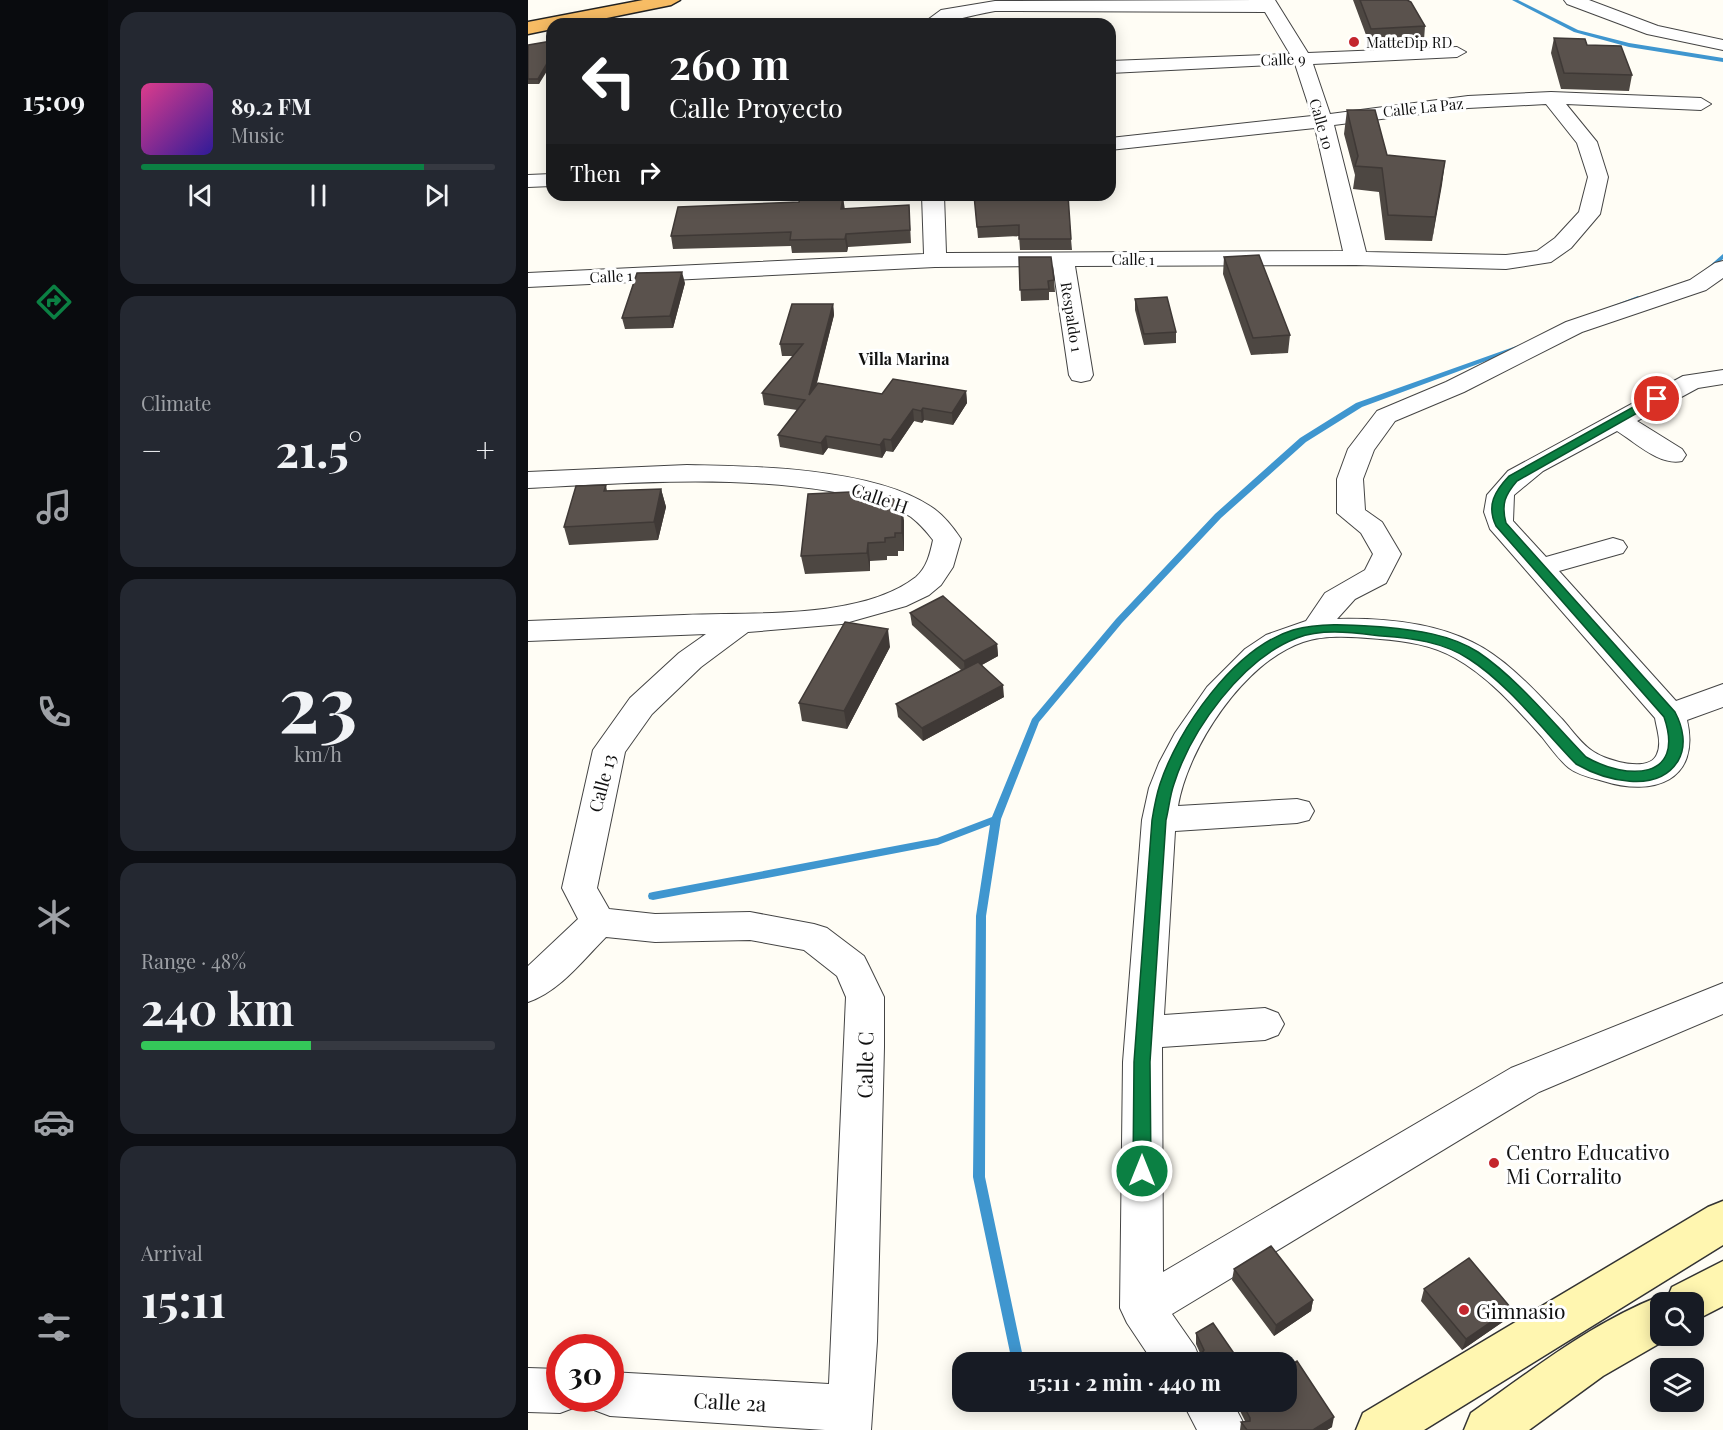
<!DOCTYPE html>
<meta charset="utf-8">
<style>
body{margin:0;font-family:"Playfair Display",serif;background:#242831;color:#f1f3f6;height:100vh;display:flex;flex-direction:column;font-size:22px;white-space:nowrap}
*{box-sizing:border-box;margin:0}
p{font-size:20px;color:#9ea1a6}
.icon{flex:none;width:33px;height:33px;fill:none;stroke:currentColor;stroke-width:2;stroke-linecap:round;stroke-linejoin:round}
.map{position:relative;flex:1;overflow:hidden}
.sheet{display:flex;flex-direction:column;gap:12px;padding:12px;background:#0d0f14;width:420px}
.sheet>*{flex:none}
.hud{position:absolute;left:18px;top:18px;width:570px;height:183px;border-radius:18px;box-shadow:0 3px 15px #0003;background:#202124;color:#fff;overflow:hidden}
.fabs{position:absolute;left:1122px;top:1292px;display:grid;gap:12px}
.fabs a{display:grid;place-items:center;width:54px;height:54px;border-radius:12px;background:#171b24;box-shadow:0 3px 15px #0003;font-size:30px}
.speed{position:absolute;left:18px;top:1334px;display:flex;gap:12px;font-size:30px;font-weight:700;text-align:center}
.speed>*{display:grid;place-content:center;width:78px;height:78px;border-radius:50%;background:#171b24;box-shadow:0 3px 15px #0003;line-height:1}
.speed .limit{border:9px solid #d22;background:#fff;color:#111}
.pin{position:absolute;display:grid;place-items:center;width:51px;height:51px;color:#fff;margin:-26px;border:3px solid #fff;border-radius:50%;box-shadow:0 2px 6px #0007}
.me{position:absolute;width:66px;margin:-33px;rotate:0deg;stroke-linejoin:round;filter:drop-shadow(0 0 4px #0008)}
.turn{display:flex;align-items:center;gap:21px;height:126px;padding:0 24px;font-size:27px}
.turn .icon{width:78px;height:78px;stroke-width:2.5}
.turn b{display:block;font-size:42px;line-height:51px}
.then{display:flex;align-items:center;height:57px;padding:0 24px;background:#0003;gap:12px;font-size:22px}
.big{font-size:45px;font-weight:700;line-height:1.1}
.sheet .card{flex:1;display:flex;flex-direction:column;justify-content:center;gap:9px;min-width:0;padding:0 21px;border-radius:18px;background:#242831}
.sheet .dial{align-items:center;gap:0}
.dial b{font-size:78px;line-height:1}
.song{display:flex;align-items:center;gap:18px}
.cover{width:72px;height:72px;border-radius:9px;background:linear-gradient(135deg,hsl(330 70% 55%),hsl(250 70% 35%))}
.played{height:6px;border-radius:3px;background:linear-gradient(90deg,#0b8043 80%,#363941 80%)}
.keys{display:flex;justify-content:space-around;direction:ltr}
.heat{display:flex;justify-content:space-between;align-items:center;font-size:33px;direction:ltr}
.charge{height:9px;border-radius:4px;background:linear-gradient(90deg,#34c759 48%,#363941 0)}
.trip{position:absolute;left:424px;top:1352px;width:345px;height:60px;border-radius:18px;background:#171b24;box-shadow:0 3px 15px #0003;font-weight:700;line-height:60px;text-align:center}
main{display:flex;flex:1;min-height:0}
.menu{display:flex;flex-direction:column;width:108px;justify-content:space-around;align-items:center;background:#090b0e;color:#9ea1a6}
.menu .icon{width:42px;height:42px}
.menu .active{color:#0b8043}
.menu b{font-size:27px;color:#f1f3f6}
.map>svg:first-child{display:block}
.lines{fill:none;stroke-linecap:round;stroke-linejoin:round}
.stream{fill:#3f96cf;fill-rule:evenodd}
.minor-casing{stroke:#444;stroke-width:2}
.secondary-casing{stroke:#333;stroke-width:3}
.trunk-casing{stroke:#222;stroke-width:3}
.minor{fill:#fff;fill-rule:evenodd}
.secondary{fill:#fff6b0;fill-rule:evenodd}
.trunk{fill:#f7bc64;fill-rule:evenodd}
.wall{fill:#4d4742}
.shaded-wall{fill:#3f3936}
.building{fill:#5a524d;stroke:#3f3936;stroke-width:1.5}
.route{fill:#0b8043;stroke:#07532c;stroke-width:1.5}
.poi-dot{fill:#c4262e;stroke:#fff;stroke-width:2}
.labels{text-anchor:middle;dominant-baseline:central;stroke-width:6;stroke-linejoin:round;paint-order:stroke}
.far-poi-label{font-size:15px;fill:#111;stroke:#fff;text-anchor:start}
.far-street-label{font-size:15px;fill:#111;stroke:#fff}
.far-neighbourhood-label{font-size:16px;font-weight:bold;fill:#111;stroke:#fff}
.street-label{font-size:18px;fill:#111;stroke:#fff}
.near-street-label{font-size:21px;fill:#111;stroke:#fff}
.near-poi-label{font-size:21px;fill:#111;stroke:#fff;text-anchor:start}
</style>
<main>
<nav class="menu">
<b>15:09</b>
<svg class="icon active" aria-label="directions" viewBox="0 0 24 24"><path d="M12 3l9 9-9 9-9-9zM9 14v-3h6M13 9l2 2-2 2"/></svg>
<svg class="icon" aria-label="music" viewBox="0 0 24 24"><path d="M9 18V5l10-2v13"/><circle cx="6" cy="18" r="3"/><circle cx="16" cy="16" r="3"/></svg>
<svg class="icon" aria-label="phone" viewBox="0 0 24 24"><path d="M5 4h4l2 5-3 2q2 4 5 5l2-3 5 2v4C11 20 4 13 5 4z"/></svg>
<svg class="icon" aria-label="climate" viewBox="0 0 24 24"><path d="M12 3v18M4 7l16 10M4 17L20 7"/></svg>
<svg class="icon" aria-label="car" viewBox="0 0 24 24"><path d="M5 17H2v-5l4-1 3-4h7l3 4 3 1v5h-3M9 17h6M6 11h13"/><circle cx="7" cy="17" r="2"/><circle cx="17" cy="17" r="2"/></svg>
<svg class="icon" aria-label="filters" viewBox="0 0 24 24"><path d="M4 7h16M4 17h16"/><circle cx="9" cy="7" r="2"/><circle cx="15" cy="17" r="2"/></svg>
</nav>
<section class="sheet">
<div class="card">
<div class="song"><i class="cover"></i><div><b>89.2 FM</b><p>Music</p></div></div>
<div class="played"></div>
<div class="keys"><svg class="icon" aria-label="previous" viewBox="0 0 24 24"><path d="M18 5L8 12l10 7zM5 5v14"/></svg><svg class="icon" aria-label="pause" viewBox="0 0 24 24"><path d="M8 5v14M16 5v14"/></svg><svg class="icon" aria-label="next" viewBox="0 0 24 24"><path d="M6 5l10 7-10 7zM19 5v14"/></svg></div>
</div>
<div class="card"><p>Climate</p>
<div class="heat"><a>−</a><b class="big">21.5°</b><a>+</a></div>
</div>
<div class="card dial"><b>23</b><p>km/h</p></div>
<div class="card"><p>Range · 48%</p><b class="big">240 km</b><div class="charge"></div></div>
<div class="card"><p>Arrival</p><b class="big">15:11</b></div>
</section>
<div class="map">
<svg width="1195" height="1430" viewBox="0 0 1195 1430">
<rect width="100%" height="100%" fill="#fffdf5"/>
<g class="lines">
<path class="stream" d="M984,0H990L1050,30L1101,43L1195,58V62L1101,47L1046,32Z
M1195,254V259L1182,271H1178V269Z
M1110,296L1112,297V299L1049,322H1045L1044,321Z
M994,344L996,345V347L834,407L778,442L693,518L594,623L511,722L473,819L458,916L457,1177L496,1362H484L445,1177L448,916L462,825L410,845L125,900L121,899L120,896L121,893L125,892L409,838L464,817L504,719L588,619L687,514L772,438L828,403Z
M492,1401H504L505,1405L504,1410L499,1411L494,1410Z"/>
<g class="minor-casing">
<path id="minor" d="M729,0H747L780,53L929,47L938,52L929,57L785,64L802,114L940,96L1023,92L1173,98L1183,104L1173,110L1038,104L1069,142L1080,177L1072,214L1043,248L1023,262L978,269L828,265L547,266L565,375L562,380L553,382L544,380L541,375L525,266L407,267L0,287V273L396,254L394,195H416L418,253L815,251L787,128L582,150V138L784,116L767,64L582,73V61L762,54L737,12L467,11C442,15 419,24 394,24L413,10L467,1ZM1018,104L1049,143L1060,177L1051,212L1027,238L1009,251L978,255L838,252L806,125L940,108Z
M1036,0H1061L1130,26L1195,40V50L1119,34L1039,4Z
M24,174V186L0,187V175Z
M1195,261V278L1178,290L1054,332L936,392L867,421L846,450L835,479L837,510L854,522L873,554L858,583L827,599L809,619C854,618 903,622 944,642C979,659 1007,691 1034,719C1044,730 1054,745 1066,752C1078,760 1121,774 1129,754C1134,743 1129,730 1127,718L962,529L956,512L959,495L980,471L1155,376L1195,370V384L1170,388L1109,421L1154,449L1158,455L1154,461C1132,466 1108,443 1089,431L1015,471L986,495L985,521L1018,557L1085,538L1095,541L1099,547L1095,553L1031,571L1148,701L1195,684V707L1159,720C1173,781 1125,797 1075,781C1064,778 1050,775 1041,768C1031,760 1022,747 1014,737C988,708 961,677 927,658C904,645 878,641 852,639C829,637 798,634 775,642C716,662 660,747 650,806L769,799L781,802L786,811L781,820L769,823L647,831L636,1015L737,1008L750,1013L756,1024L750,1035L737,1040L634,1047L635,1272L983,1068L1195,983V1014L1011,1092L644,1314L667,1347L673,1362H625L599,1323L592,1308L595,1062L614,820L621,788L631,763L647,733L679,687L717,649L738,635L778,621L797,593L837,570L845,554L833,533L809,513V479L820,449L849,411L918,382L1038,322L1162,280L1187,263Z
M159,465C227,466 344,468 402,506C415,514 425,527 433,539L425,567L413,585L401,595L378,606L314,624L220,632L173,667L124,714L97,752L69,888L81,909L127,914L222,912L286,924L299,928L336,956L341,966L356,997V1047L349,1341L343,1430H297L82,1416L66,1410L61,1398H82V1372L301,1384L318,997L309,976L276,950L222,940L127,942L78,937C55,960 32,991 0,1002V966L50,919L34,888L65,750L102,698L151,653L178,634L0,641V621C52,619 104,617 156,615C223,612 333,620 388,577C399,567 402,554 405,540C398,531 392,524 383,517C358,501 329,496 301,491C201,475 100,483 0,488V472Z
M0,1368L32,1369V1398H52L48,1407L32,1413L0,1412Z
M654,1401H704L719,1430H669Z"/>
</g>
<g class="secondary-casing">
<path id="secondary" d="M1195,1201V1245L896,1430H828L835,1413L1180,1207Z
M1195,1261V1306L1166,1321V1302H1132V1335H1146L1075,1376L1001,1430H936L943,1413C1003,1371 1063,1323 1132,1296L1139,1299L1144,1287Z"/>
</g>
<g class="trunk-casing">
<path id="trunk" d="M115,0H152L143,5L49,24H24V29L0,34V22Z"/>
</g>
<use href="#minor" class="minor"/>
<use href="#secondary" class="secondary"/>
<use href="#trunk" class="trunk"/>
</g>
<path class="wall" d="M825,0H879L897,26L896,40L841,43Z
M1026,38L1059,45L1104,75L1101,91L1033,89L1023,53Z
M24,41L11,84H0V45Z
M819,110L859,155L917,161L904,241L857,240L851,192L825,189L827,175L816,134Z
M446,195L543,239L544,250H492L491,236L450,238Z
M315,197L316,209L381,205L383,243L320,247L319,252L264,253L263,246L145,249L143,236L271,202Z
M491,257L526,280L527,292H521V300L493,301Z
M696,257L762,335L760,353L723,355L695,274Z
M157,283L145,328L97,329L94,318Z
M607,299L648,332V343L616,345L607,310Z
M305,304L306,315L288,385L354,394L438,391L439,403L425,425L396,420L394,423L386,421L365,452L358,451L354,458L300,448L295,455L252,447L250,435L269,410L236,405L234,393L265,356H254L252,344Z
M78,485L79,491L133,489L138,507L130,540L41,545L36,527Z
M343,491L344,497L362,496V499L369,503L376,521V551H370V556H359V560L342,561V571L277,574L273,556Z
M382,613L469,644L470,656L454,665L476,697L395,741L370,717L368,704L433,670L384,625Z
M362,647L319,729L274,721L271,703Z
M706,1269L785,1300L783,1311L746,1336L704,1280Z
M896,1289L979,1319L934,1350L893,1301Z
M668,1333L712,1362H667L668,1353H672L668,1344Z
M707,1401H759L804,1427L799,1430H712L713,1422L717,1421Z"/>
<path class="shaded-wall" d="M24,55V63L11,84L10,79Z
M917,161L914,185L904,241L907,217Z
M315,197L317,210L313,209Z
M318,234L320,247L319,252L317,239Z
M154,272L157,283L145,328L142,316Z
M305,304L306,315L283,407L281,395Z
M438,391L439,403L425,425L424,413Z
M395,408L396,420L394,423L393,411Z
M385,409L386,421L365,452L363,440Z
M298,436L300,448L295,455L293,443Z
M356,439L358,451L354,458L352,445Z
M133,489L138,507L130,540L126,522Z
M374,503L376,521V551L374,533Z
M340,543L342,561V571L339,553Z
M360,629L362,647L319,729L316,711Z
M469,644L470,656L437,674L436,661Z
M475,685L476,697L395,741L394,728Z
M785,1300L783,1311L746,1336L748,1325Z
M983,1308L979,1319L934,1350L938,1339Z
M806,1417L804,1427L799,1430H785Z"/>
<path class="building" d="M832,0H879L883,2L897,26L843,29Z
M1026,38L1057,39L1059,45L1093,46L1104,75L1036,73Z
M24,41V55L10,79H0V45Z
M819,110H847L859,155L917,161L907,217L860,215L854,168L827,166L830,156Z
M446,195H540L543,239H491V225L449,227Z
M315,197L313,209L381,205L382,230L318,234L317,239L262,240L263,232L143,236L150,207L271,202L272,198Z
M731,255L762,335L725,338L696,257Z
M491,257H523L526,280L520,281L521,289L492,290Z
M154,272L142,316L94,318L109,273Z
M639,297L648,332L616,334L607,299Z
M264,304H305L281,395L290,383L354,394L365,379L438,391L424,413L395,408L393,411L385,409L363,440L356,439L352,445L298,436L293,443L250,435L277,400L234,393L275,344H252Z
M78,485L76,491L133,489L126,522L36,527L48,486Z
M343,491V497L362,496V499H369V503H374V533H367V537L357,538V542L340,543L339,553L273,556L280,494Z
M415,596L469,644L436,661L382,613Z
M317,622L360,629L316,711L271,703Z
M450,662L475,685L394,728L368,704Z
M743,1246L785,1300L748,1325L706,1269Z
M941,1258L983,1308L938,1339L896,1289Z
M685,1323L712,1362H674L668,1353H674L676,1350L668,1333Z
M769,1361L806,1417L785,1430H719L713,1422L722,1421V1418L713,1401H759V1367Z"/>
<path class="route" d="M1125,396L1134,399L989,481C977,495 973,504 978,523L1147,712C1155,727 1159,746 1150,761C1129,795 1076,780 1048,764C1015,730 980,684 941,659C915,642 884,638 854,636C827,633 795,628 769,638C714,659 663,730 646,784C642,795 641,808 638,820L622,1062L623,1171L620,1177L614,1179L608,1177L605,1171L606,1062L624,820C626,808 628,796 632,784C650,729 706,648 765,630C794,622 825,625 855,627C887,630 922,634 950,652C989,678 1025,723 1058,757C1098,780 1158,781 1136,717L968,526C958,505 967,491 981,476Z"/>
<g class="poi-dot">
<circle cx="826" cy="42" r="6"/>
<circle cx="966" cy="1163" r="6"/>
<circle cx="936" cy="1310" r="6"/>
</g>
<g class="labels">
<g class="far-poi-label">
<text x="838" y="42">MatteDip RD</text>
</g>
<g class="far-street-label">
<text transform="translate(755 59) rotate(-2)">Calle 9</text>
<text transform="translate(895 107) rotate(-6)">Calle La Paz</text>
<text transform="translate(794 124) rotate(74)">Calle 10</text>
<text x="605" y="259">Calle 1</text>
<text transform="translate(83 276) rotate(-3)">Calle 1</text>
<text transform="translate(544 317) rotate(81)">Respaldo 1</text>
</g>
<g class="far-neighbourhood-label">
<text x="376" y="358">Villa Marina</text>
</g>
<g class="street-label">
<text transform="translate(352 498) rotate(19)">Calle H</text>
<text transform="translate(74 783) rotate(-75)">Calle 13</text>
</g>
<g class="near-street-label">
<text transform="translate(336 1065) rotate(-89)">Calle C</text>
<text transform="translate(202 1401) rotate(3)">Calle 2a</text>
</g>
<g class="near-poi-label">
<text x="978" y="1151">Centro Educativo<tspan x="978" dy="24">Mi Corralito</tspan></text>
<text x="948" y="1310">Gimnasio</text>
</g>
</g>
</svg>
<div class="fabs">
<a><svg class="icon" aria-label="search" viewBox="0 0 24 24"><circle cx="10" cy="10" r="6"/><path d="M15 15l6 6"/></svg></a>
<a><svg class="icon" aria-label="layers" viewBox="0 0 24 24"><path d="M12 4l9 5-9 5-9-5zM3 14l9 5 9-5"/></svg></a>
</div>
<div class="speed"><div class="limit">30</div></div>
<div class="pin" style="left:1129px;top:399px;background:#d93025"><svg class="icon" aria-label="arrive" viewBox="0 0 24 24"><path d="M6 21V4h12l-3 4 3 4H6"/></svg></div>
<svg class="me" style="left:614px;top:1171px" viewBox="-20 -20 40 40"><circle r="17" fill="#0b8043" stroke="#fff" stroke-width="3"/><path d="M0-11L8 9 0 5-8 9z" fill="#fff"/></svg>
<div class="trip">15:11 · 2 min · 440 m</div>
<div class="hud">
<div class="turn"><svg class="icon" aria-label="left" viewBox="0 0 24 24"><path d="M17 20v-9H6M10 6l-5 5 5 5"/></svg><div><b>260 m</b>Calle Proyecto</div></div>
<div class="then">Then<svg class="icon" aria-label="right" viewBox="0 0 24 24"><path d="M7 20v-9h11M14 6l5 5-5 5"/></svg></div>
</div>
</div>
</main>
